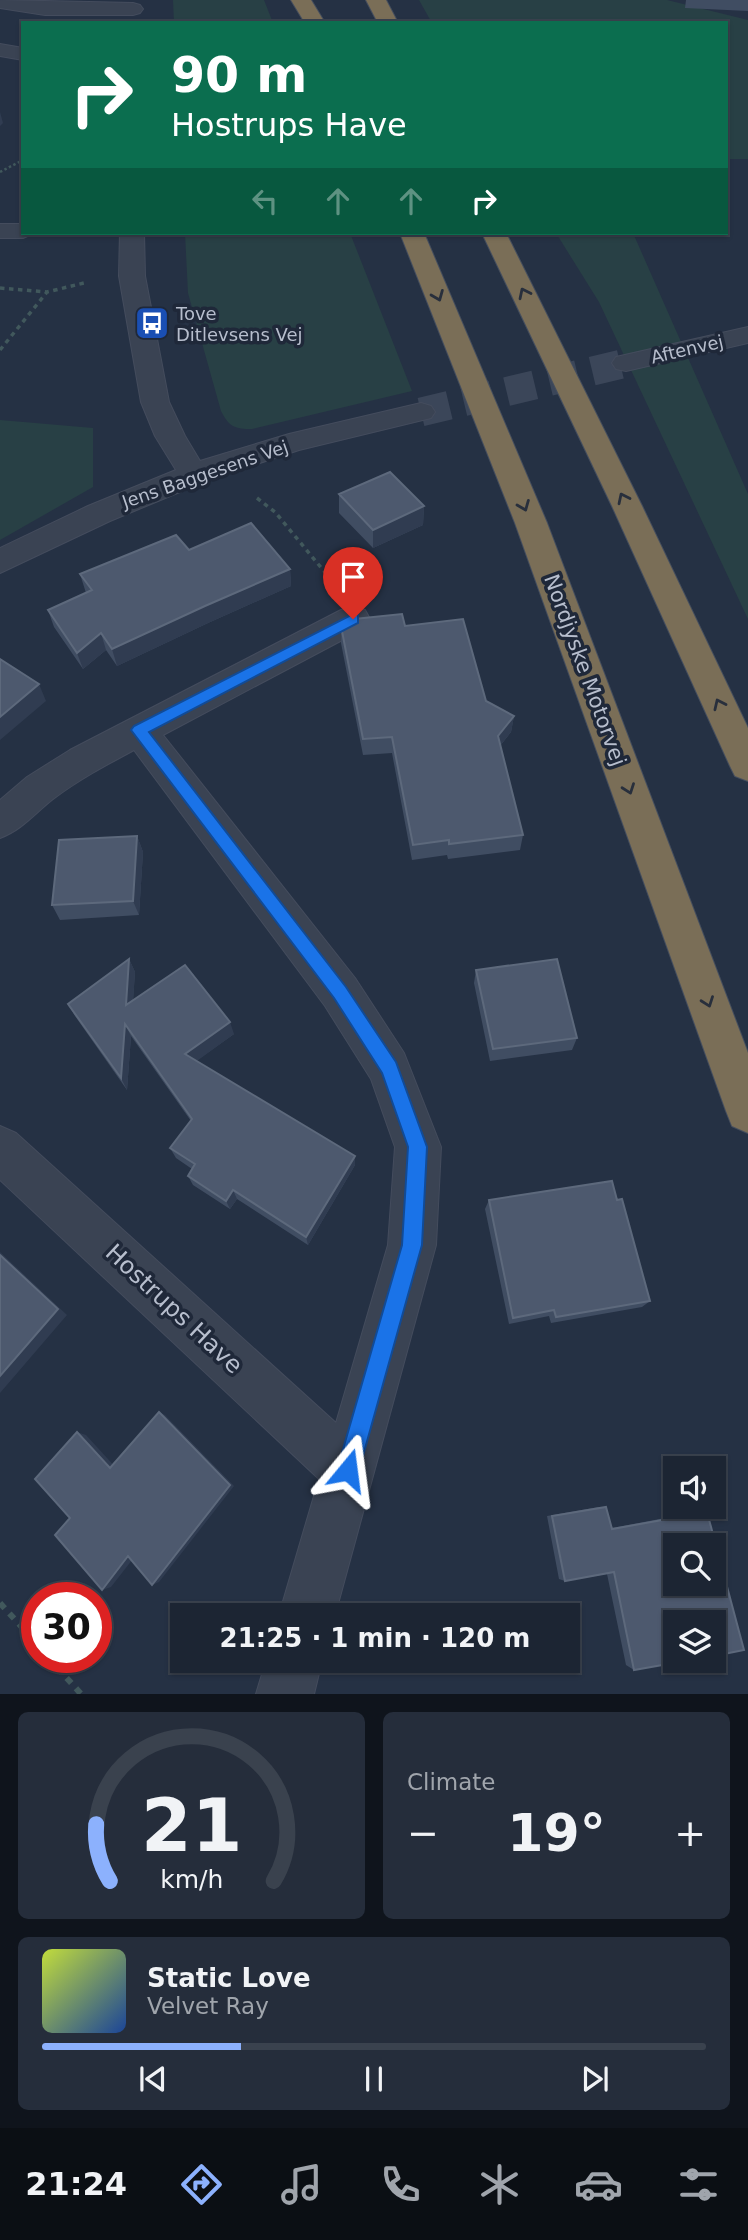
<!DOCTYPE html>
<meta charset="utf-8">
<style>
body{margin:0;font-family:"DejaVu Sans",sans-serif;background:#252d3b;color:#f1f3f6;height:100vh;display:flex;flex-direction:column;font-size:26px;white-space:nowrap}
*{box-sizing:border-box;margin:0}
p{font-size:23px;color:#a0a5ac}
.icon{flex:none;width:38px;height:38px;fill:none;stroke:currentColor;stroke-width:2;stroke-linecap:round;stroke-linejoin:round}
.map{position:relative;height:1694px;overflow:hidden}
.panel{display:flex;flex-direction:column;gap:18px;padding:18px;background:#0f141c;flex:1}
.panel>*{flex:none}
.banner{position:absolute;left:21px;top:21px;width:707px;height:214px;border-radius:0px;box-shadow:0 2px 5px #0004,0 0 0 2px #3a424e;background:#0b6e4f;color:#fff;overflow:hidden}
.controls{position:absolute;left:663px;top:1456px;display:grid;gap:14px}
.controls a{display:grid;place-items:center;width:63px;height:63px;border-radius:0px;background:#1c2533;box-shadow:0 2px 5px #0004,0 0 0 2px #3a424e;font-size:35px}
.speed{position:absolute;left:21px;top:1582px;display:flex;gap:14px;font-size:35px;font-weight:700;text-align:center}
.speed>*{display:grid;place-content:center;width:91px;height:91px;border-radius:50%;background:#1c2533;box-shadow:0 2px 5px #0004,0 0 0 2px #3a424e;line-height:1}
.speed .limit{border:10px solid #d22;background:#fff;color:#111}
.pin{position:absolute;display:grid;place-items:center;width:60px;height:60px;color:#fff;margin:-72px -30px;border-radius:50% 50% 50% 0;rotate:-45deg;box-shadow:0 0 7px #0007}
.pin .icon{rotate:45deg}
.me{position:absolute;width:77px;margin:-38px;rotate:16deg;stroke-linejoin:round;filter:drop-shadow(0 0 5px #0008)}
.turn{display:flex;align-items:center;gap:24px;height:147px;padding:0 35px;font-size:32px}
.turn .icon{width:91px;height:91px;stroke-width:2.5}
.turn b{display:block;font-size:49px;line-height:60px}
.lanes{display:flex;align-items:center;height:66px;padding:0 35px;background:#0003;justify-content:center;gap:35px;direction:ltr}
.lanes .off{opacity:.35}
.big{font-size:52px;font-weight:700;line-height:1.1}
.panel .widget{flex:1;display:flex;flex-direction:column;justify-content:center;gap:10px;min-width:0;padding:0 24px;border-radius:10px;background:#252d3b}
.panel .dial{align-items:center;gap:0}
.dial svg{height:182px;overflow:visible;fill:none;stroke:#3a424e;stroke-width:7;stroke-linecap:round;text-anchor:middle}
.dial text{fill:#f1f3f6;stroke:none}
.song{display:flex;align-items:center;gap:21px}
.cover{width:84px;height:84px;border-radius:10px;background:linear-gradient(135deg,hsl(70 70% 55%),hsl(220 70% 35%))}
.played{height:7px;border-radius:4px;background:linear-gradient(90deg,#8cb1fd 30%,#3a424e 30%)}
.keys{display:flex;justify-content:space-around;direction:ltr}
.heat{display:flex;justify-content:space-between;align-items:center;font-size:38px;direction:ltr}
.panel .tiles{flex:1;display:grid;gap:18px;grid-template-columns:1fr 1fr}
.widget:last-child{grid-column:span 2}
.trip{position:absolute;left:170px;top:1603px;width:410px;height:70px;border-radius:0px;background:#1c2533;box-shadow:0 2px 5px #0004,0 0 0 2px #3a424e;font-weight:700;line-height:70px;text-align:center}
.menu{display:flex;height:112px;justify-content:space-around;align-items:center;background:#0b0f14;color:#a0a5ac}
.menu .icon{width:49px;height:49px}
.menu .on{color:#8cb1fd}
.menu b{font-size:32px;color:#f1f3f6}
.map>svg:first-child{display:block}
.green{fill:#284045}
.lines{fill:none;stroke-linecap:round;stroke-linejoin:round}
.minor-tunnel{stroke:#3b4659;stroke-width:29;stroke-dasharray:29 15;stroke-linecap:butt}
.minor-casing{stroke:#444c5d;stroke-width:2}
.highway-casing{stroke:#454e5e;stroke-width:2}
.path-far2{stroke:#41585c;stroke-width:2.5;stroke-dasharray:2.5 2.5;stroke-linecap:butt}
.path-far1{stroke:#41585c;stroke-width:3.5;stroke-dasharray:4.5 4.5;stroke-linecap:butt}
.path{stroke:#41585c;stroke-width:6;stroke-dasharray:7 7;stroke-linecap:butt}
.minor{fill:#3a4353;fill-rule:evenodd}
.highway{fill:#7a6e57;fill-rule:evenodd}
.wall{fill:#404d62}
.shaded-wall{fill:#303c51}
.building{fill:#4d596e;stroke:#5d697c;stroke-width:2;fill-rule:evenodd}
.oneway{stroke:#282f3c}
.route{fill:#1a73e8;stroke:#114b97;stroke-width:2}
.labels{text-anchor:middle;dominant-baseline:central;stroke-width:7;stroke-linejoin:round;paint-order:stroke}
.far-poi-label{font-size:18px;fill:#b7becd;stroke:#1f2839;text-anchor:start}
.far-street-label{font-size:18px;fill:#b7becd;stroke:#1f2839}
.street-label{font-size:21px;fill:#b7becd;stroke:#1f2839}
.near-street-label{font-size:24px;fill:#b7becd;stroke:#1f2839}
</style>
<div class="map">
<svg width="748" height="1694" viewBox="0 0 748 1694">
<rect width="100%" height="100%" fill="#253144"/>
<path class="green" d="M173,0H264L273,23H174Z
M419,0H667L748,20V159H726V23H432Z
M185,233H350L412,391L252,429C235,429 229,427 221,411L188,293Z
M556,233H633L748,494V619L599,302Z
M0,420L93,428V487L0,540Z"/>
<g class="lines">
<path class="minor-tunnel" d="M421,412L626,363"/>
<g class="minor-casing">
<path id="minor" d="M0,0L133,3L140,5L143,9L140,13L133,15H45L0,8Z
M0,44L23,48V60L0,56Z
M0,224H23V233H34L23,238H0Z
M120,233H144L145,276L169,402L185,436L200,461L289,434L421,403L431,406L435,412L431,418L299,450L211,479L110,521L0,573V548L88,506L176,470L155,436L141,402L119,276Z
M748,327V343L626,371L616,369L612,363L616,357Z
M353,607L365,610L370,619L365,628L163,735L355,978L404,1053L441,1147L436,1245L335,1615H279L319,1479L0,1180V1126L16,1133L336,1423L388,1245L395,1147L371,1079L325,1006L134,750C106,765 78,780 53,799C35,813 22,830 0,838V800L27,777L70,750L341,610Z
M266,1661H322L314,1694H256Z"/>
</g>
<g class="highway-casing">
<path id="highway" d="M291,0H311L325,23H305Z
M366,0H386L398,23H378Z
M400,233H424L547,523L748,1053V1133L732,1126L726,1111L515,523Z
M482,233H506L642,506L748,728V781L735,776L730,766L612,506Z"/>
</g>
<path class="path-far2" d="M0,172L23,160"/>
<path class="path-far1" d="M0,288L47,292
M0,350L47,292L88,282
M257,498L275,512L333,582"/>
<path class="path" d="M0,1603L37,1644
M48,1657L81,1694"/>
<use href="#minor" class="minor"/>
<use href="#highway" class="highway"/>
</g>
<path class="wall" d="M686,0H748V11L685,8Z
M339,494L424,506L423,525L373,548L339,513Z
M189,550L290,569L291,586L208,623L117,666L106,650L83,669L54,627L48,610L86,593L80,574Z
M341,626H405L486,701L514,716L511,732L500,746L523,835L520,850L448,859L447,855L412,860L392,753L363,755L341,643Z
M137,836L143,852L139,915L60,920L52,905Z
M129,959L135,972L133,1000L234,1034L196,1061L355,1156V1165L308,1245L237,1199L230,1209L193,1185L188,1176L192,1169L176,1158L170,1148L191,1121L131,1036L127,1090L75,1016L68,1004Z
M476,970L577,1038L572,1050L490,1061L474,983Z
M489,1200H617L650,1301L642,1307L551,1323L549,1316L509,1324L485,1209Z
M599,1507H606L612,1528L697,1512H707L634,1670L626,1665L607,1574L565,1581L559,1579L547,1516Z"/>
<path class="shaded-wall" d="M0,112L3,123L0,126Z
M424,506L423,525L373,548V530Z
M290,569L291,586L208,623L117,666L112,649L205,606Z
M101,633L106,650L83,669L77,653Z
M39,684L46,701L0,740V717Z
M514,716L511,732L495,752L498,736Z
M137,836L143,852L139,915L133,901Z
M129,959L135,972L132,1017L126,1005Z
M230,1022L234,1034L190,1066L185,1054Z
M125,1024L131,1036L127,1090L121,1078Z
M355,1156V1165L308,1245L306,1237Z
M233,1190L237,1199L230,1209L226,1201Z
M0,1252L67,1315L0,1393Z
M159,1412L165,1415L234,1486L159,1582L152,1585Z
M77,1432L86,1435L118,1470L110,1468Z
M136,1555L111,1587L102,1590L128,1556Z"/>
<path class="building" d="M390,472L424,506L373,530L339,494Z
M251,523L290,569L205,606L112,649L101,633L77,653L48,610L92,590L80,574L176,535L189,550Z
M402,614L405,626L463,619L486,701L514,716L498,736L523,835L449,844V840L413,845L392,737L363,739L341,626L354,619Z
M0,659L39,684L0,717Z
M137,836L133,901L52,905L59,840Z
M129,959L126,1005L185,965L230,1022L185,1054L355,1156L306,1237L233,1190L226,1201L188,1176L195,1164L170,1148L192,1119L125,1024L121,1078L68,1004Z
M557,959L577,1038L493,1049L476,970Z
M612,1181L617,1200L622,1199L650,1301L556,1317L554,1310L513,1318L489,1200Z
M0,1255L58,1309L0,1376Z
M159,1412L230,1485L152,1585L128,1556L102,1590L55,1535L70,1518L35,1479L77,1432L110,1468Z
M606,1507L612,1529L707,1512L744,1650L714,1656V1622H676V1661H685L634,1670L614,1572L565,1581L552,1516ZM676,1545H714V1584H676Z"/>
<defs><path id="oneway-chevron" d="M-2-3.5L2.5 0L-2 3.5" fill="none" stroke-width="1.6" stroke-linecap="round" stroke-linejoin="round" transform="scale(1.75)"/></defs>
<g class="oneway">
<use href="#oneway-chevron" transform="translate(524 293) rotate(-116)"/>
<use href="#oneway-chevron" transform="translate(438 296) rotate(68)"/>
<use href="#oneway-chevron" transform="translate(623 498) rotate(-116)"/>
<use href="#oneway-chevron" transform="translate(524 506) rotate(68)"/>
<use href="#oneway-chevron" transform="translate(719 704) rotate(-115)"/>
<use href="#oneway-chevron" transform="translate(629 789) rotate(70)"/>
<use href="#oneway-chevron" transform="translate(708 1002) rotate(70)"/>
</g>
<path class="route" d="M353,614L358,615V623L149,732L346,987L396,1062L427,1147L422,1245L359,1470L355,1477L348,1480L340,1477L337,1470L402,1245L408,1147L382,1073L334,998L131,730L134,726Z"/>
<defs>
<g id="bus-square" transform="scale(1.75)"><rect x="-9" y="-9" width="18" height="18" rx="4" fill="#1a4fb4" stroke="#1f2839"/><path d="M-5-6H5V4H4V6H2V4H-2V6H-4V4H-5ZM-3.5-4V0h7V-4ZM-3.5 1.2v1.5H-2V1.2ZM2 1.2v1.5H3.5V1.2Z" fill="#fff"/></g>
</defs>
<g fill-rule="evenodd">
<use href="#bus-square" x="152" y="323"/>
</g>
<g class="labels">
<g class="far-poi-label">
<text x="176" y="313">Tove<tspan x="176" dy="21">Ditlevsens Vej</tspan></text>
</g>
<g class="far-street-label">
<text transform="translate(687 349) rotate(-13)">Aftenvej</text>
<text transform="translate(205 474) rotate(-19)">Jens Baggesens Vej</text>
</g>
<g class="street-label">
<text transform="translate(585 670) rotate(70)">Nordjyske Motorvej</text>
</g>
<g class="near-street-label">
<text transform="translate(174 1309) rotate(43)">Hostrups Have</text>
</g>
</g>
</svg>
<div class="controls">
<a><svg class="icon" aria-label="sound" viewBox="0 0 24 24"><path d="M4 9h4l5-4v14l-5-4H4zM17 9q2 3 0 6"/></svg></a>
<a><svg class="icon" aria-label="search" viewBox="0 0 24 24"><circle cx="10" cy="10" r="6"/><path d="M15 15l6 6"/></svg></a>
<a><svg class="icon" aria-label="layers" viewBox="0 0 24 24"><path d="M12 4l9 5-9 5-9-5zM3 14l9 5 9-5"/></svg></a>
</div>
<div class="speed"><div class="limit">30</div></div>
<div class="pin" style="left:353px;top:619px;background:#d93025"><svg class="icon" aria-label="arrive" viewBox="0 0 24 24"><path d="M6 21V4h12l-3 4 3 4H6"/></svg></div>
<svg class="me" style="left:348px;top:1470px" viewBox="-20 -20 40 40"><path d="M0-17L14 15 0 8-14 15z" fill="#1a73e8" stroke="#fff" stroke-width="4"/></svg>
<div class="trip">21:25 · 1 min · 120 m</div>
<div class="banner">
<div class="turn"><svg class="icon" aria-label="right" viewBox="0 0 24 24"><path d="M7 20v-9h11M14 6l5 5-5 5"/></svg><div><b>90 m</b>Hostrups Have</div></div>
<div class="lanes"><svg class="icon off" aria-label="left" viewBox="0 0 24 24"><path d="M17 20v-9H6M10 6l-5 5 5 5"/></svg><svg class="icon off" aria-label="ahead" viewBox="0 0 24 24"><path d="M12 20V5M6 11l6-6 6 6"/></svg><svg class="icon off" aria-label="ahead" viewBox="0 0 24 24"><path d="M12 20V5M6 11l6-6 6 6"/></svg><svg class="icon" aria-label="right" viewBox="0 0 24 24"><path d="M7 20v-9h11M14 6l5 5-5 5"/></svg></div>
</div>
</div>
<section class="panel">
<div class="tiles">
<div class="widget dial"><svg viewBox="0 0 100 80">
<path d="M14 69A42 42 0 1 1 86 69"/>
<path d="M14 69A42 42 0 0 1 8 44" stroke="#8cb1fd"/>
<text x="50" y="56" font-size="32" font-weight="700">21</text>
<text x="50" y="72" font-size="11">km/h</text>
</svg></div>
<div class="widget"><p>Climate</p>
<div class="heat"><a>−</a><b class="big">19°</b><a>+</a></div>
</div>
<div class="widget">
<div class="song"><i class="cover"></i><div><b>Static Love</b><p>Velvet Ray</p></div></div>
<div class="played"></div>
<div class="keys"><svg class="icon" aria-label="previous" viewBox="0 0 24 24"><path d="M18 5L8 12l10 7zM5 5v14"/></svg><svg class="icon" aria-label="pause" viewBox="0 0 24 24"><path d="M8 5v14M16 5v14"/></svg><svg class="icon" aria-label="next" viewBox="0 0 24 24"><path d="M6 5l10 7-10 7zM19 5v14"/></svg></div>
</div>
</div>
</section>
<nav class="menu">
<b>21:24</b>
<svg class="icon on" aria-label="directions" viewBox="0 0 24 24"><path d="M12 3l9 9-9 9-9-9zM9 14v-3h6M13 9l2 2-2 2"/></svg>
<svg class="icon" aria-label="music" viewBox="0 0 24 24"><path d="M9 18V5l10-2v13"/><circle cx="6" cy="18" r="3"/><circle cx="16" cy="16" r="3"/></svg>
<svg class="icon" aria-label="phone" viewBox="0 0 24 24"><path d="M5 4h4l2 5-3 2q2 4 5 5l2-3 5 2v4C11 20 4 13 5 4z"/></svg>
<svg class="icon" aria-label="climate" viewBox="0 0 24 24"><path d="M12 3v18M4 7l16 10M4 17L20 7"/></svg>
<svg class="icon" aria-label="car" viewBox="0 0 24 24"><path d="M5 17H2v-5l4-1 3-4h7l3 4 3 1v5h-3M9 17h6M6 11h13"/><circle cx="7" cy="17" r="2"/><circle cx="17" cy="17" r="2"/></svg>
<svg class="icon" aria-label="filters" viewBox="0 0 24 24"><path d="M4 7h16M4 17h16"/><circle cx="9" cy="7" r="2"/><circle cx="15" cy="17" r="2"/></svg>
</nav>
